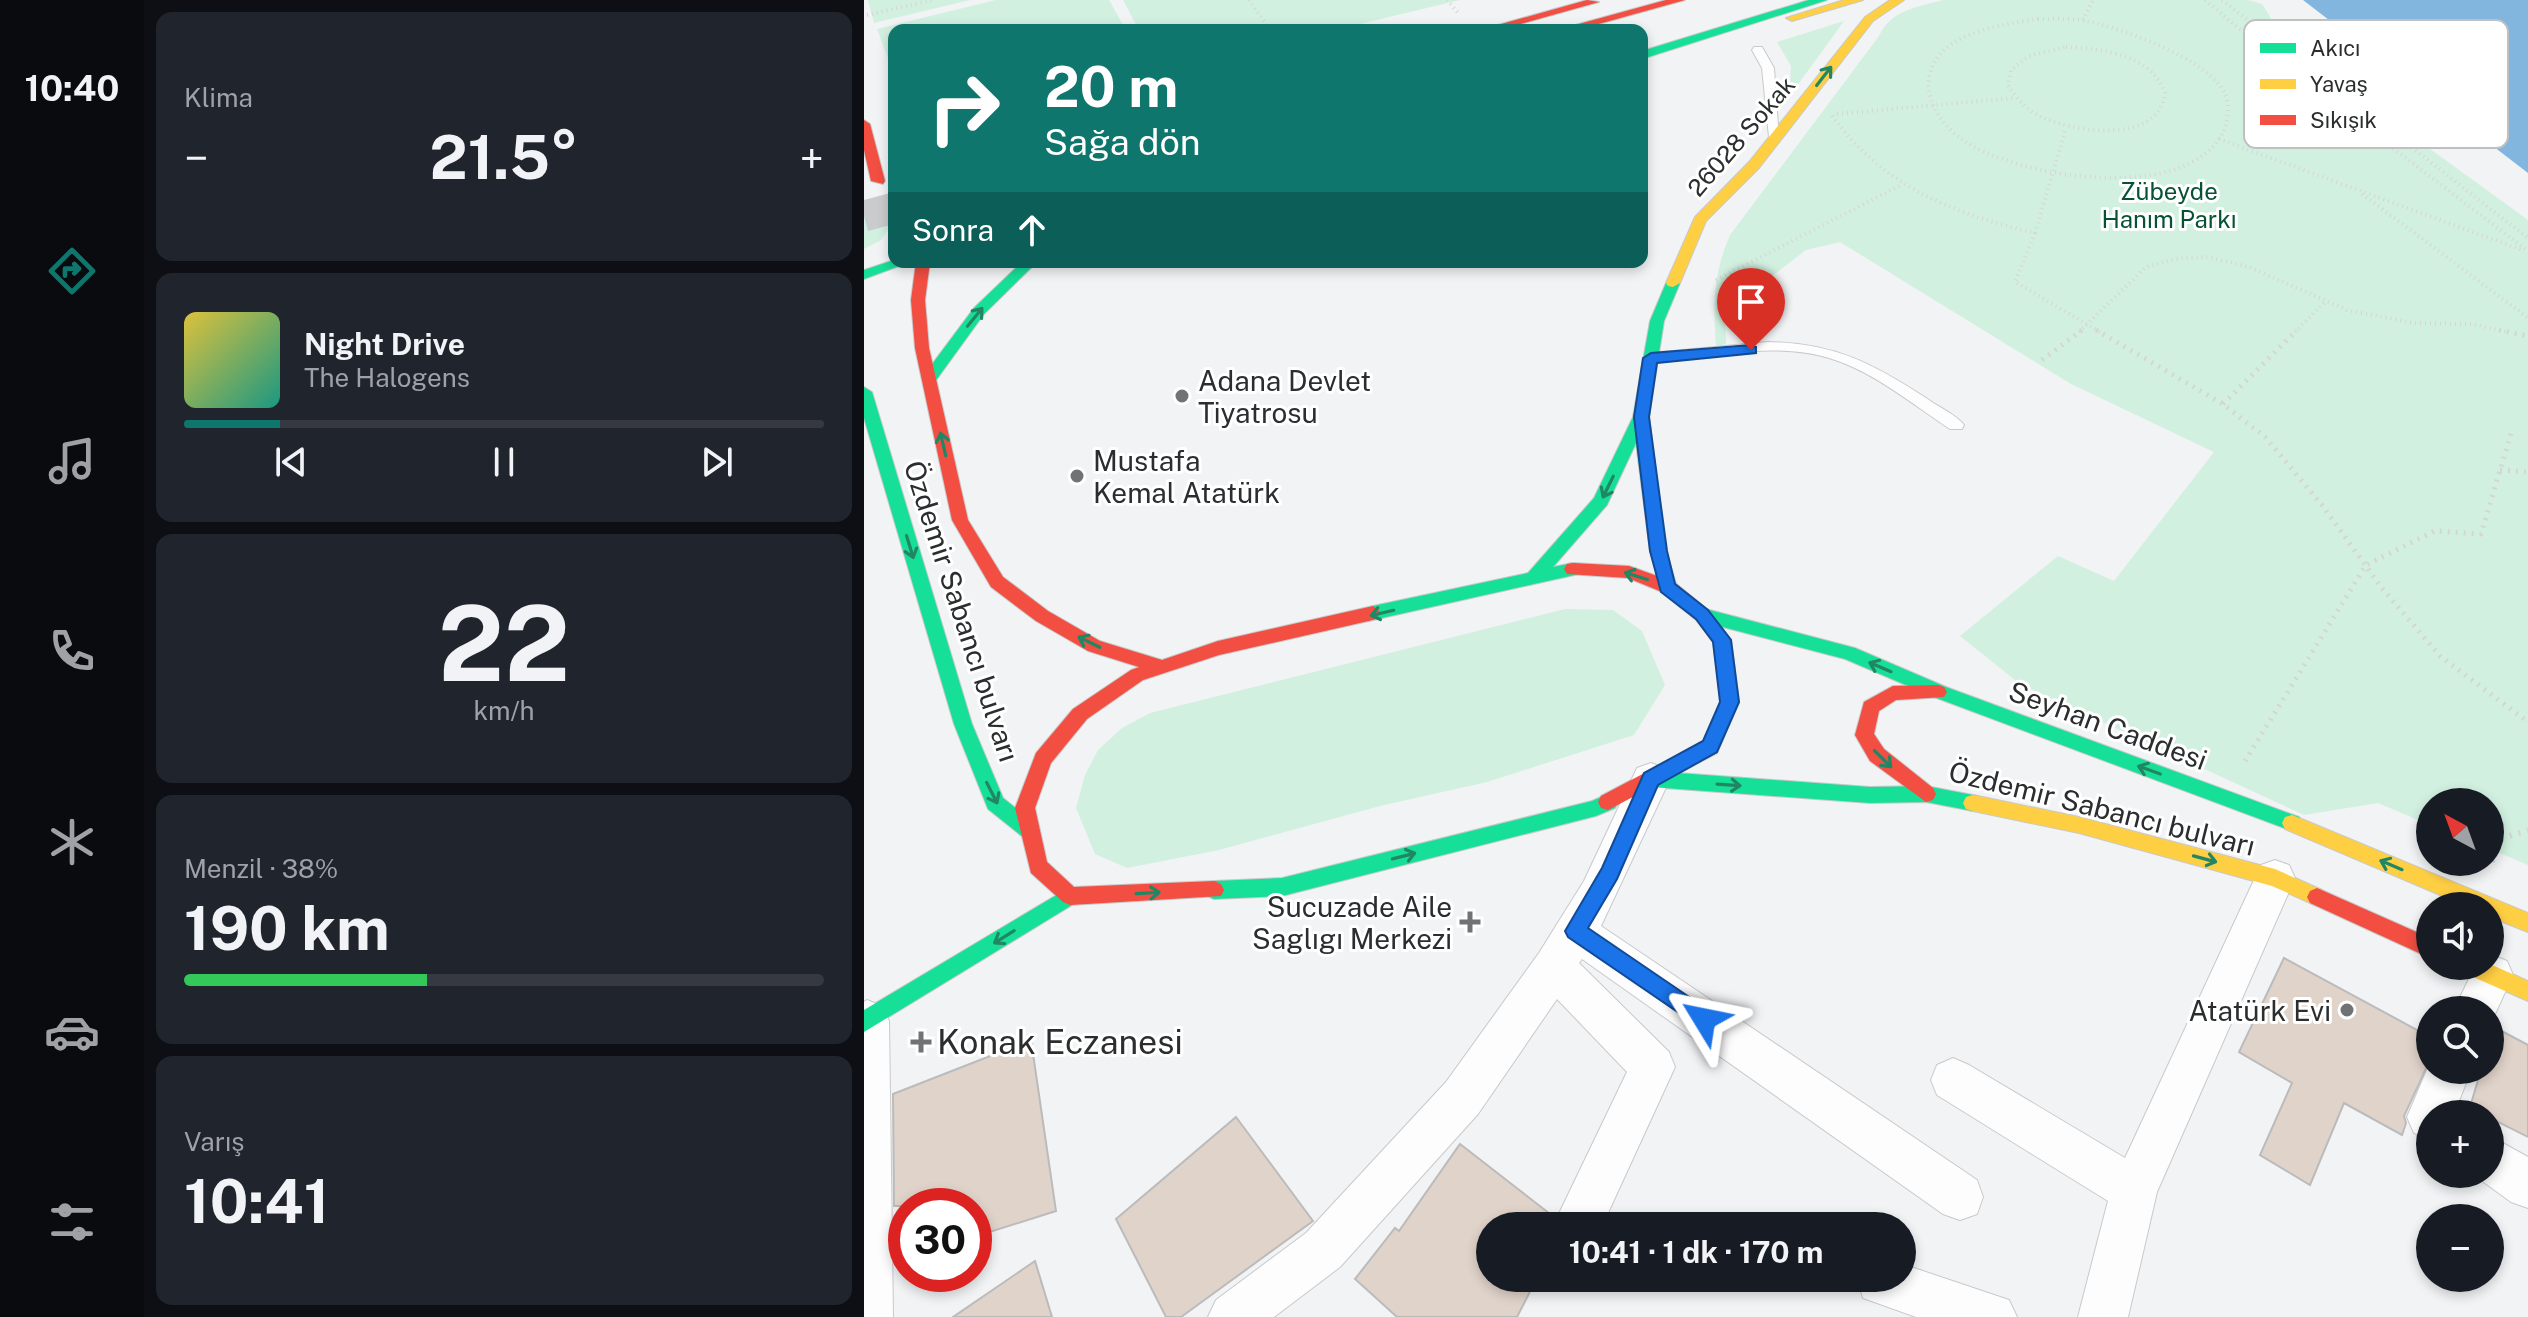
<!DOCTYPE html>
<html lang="tr">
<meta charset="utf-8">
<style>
body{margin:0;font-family:"Public Sans",sans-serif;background:#20242c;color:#f1f3f6;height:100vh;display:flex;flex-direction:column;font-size:30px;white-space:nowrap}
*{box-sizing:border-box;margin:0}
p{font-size:26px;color:#9ea1a6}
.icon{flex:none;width:44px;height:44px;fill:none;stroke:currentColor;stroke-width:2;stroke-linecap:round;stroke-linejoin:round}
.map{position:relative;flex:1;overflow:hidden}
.details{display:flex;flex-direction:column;gap:12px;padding:12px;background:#0d0f14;width:720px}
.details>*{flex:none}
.guide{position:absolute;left:24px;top:24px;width:760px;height:244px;border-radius:16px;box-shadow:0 4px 12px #0003;background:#0f766e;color:#fff;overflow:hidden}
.needle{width:52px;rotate:319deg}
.controls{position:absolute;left:1552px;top:788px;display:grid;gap:16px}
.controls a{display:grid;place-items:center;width:88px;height:88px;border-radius:50%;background:#171b24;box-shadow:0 4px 12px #0003;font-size:40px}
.speed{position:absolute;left:24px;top:1188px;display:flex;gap:16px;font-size:40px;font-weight:700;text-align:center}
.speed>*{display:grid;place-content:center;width:104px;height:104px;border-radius:50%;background:#171b24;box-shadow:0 4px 12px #0003;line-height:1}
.speed .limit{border:12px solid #d22;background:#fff;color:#111}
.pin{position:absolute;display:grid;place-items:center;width:68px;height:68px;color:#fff;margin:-82px -34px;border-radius:50% 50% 50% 0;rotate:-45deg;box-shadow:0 0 8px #0007}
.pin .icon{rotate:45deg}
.me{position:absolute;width:88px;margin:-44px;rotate:305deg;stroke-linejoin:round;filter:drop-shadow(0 0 6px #0008)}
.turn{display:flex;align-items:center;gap:28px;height:168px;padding:0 24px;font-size:36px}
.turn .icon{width:104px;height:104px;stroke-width:2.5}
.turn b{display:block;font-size:56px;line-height:68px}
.then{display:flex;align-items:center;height:76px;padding:0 24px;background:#0003;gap:16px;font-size:30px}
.big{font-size:60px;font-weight:700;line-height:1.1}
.details .widget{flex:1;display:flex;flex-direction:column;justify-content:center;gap:12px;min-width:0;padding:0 28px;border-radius:16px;background:#20242c}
.details .dial{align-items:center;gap:0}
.dial b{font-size:104px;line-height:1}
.song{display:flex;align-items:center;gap:24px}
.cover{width:96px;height:96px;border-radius:12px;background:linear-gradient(135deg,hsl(50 70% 55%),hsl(170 70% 35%))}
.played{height:8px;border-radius:4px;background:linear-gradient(90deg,#0f766e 15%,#363941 15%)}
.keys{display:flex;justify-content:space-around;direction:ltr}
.heat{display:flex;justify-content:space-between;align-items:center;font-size:44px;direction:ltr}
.charge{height:12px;border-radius:6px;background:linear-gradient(90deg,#34c759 38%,#363941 0)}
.trip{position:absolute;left:612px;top:1212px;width:440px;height:80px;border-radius:40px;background:#171b24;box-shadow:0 4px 12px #0003;font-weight:700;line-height:80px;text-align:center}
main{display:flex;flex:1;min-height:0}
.menu{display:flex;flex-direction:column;width:144px;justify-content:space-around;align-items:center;background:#090b0e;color:#9ea1a6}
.menu .icon{width:56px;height:56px}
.menu .current{color:#0f766e}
.menu b{font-size:36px;color:#f1f3f6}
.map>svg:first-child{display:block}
.green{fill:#d2f0e0}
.water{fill:#82b6de}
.building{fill:#e0d3ca;stroke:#bbbbbc;stroke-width:2}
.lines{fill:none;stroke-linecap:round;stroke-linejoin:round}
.highway-tunnel{stroke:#c9cbcd;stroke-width:31;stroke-dasharray:31 16;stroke-linecap:butt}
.lane-casing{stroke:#c8c9ca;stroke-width:2}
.street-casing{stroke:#c8c9ca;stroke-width:2}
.fast-casing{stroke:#c8c9ca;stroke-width:2}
.slow-casing{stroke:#c8c9ca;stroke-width:2}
.jam-casing{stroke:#c8c9ca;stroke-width:2}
.path-far2{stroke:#d5d5d6;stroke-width:4;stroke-dasharray:1 4;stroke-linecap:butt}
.path-far1{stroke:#d5d5d6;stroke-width:5;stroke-dasharray:2 6;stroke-linecap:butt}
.path{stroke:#d5d5d6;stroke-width:6;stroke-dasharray:2 7;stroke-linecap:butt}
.lane{fill:#fdfdfe;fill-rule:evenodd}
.street{fill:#fdfdfe;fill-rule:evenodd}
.fast{fill:#16e098;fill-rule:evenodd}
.slow{fill:#ffcf43;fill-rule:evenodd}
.jam{fill:#f24e42;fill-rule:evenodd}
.oneway{stroke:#208663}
.route{fill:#1a73e8;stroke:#114b97;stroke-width:2}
.poi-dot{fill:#707274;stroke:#fff;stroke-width:3}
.labels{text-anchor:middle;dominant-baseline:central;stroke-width:6;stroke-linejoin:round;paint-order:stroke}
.far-street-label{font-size:24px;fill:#2b2d2e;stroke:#fff}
.far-park-label{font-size:24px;fill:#065234;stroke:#fff}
.poi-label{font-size:28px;fill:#2b2d2e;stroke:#fff;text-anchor:start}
.street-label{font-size:28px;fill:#2b2d2e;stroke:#fff}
.near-poi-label{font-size:34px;fill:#2b2d2e;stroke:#fff;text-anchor:start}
.key{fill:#fff;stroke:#bfc0c0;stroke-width:2}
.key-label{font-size:22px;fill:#2b2d2e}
</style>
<main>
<nav class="menu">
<b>10:40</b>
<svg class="icon current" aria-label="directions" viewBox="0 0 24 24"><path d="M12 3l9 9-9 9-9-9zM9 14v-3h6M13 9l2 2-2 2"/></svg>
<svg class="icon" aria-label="music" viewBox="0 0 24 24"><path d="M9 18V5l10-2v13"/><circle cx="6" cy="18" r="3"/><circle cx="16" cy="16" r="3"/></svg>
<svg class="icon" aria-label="phone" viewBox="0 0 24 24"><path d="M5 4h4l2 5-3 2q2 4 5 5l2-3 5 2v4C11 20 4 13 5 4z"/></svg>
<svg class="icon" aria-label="climate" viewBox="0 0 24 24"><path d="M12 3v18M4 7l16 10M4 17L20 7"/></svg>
<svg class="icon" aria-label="car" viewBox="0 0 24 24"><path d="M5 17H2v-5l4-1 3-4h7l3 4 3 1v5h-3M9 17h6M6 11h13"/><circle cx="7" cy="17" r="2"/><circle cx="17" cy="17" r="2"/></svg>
<svg class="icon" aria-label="filters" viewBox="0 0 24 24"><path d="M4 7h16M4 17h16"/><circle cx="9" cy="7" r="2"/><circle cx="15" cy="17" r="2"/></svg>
</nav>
<section class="details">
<div class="widget"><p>Klima</p>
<div class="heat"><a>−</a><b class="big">21.5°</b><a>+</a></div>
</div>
<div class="widget">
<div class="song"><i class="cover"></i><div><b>Night Drive</b><p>The Halogens</p></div></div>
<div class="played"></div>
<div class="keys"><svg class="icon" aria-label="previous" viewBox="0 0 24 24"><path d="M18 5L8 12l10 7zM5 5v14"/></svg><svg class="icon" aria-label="pause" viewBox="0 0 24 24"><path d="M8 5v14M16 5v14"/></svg><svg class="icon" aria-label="next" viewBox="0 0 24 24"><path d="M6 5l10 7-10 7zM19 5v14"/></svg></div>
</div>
<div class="widget dial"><b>22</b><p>km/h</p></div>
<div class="widget"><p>Menzil · 38%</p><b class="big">190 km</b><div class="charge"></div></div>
<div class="widget"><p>Varış</p><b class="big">10:41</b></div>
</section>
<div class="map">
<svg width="1664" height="1317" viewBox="0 0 1664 1317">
<rect width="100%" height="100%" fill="#f1f3f5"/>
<path class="green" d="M4,0H106L10,23Z
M132,0H245L262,30H30V74L13,29Z
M259,0H596L471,30H275Z
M1079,0H1384L1398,4L1408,20L1400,22L1442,48L1558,143L1664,220V865L1626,849V802H1566V825L1514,803L1440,815L1156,684L1096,636L1194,556L1250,581L1350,452L1207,384L976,242L942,250L861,312L862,344L852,346C849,303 849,275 866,235L1015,36C1027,10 1053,7 1079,0Z
M980,21L925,97L927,66L913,42Z
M0,204C14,205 26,208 29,222L17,240L0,249Z
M701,609L749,610L778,631L801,685L770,735L623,782L516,806L355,850L263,868L231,854L212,808L221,775L234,750L258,728L286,713Z"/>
<path class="water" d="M1439,0H1664V173Z"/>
<path class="building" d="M1420,958L1566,1037V1060L1540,1116L1542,1123L1538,1135L1480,1103L1446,1185L1396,1155L1428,1083L1375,1052Z
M1630,1027L1664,1045V1137L1626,1118V1114L1606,1107L1617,1070H1626V1039Z
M167,1040L192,1211L110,1237V1206H30L29,1094Z
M372,1117L449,1221L317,1317H302L252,1219Z
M596,1144L690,1217L686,1226H626V1278H673L653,1317H533L491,1279L531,1228L535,1231Z
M171,1261L188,1317H89Z"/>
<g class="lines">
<path class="highway-tunnel" d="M0,216L30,208"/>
<g class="lane-casing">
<path id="lane" d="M890,47H898L910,68L915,140L905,137L898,68L888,50Z
M904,342C971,343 1010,364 1065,400C1076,408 1091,414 1100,425L1098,429H1086C1048,404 1009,371 965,358C909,341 843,357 787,363L780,358L787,353Z"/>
</g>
<g class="street-casing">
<path id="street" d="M787,763L801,768L806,779L737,926L1113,1180L1119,1197L1113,1214L1096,1220L1079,1214L718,959L715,963L805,1052L811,1067L738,1226H689L763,1072L693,999L614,1114L476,1267L410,1317H344L352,1300L442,1233L582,1082L675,953L720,881L773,768Z
M1411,860L1425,865L1431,878L1293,1192L1264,1317H1214L1244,1201L1073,1095L1067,1080L1073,1065L1089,1058L1105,1065L1261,1158L1397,865Z
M1628,955L1643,961L1649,975L1626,1025V1010H1590L1611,966H1626Z
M3,1000L18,1006L25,1021L29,1317H0V1002Z
M1566,1063V1070H1607L1590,1114H1566V1139L1550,1133L1543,1117Z
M1626,1136L1664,1157V1208L1647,1202L1610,1175L1626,1174Z
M1038,1264L1145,1300L1153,1317H1052L999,1298L993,1278H1038Z"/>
</g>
<g class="fast-casing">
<path id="fast" d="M945,0H963L778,59V51Z
M30,260L46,262L0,279V270Z
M158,262H173L120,314L70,383H60V375L110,308Z
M809,279L816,283L800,321L785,417L802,551L813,587L810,592H798L786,551L772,443L743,505L689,567L709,563L715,564L718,569L715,574L509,620L503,618L500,613L509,606L664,573L730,498L769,417L786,321L802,283Z
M0,387L8,392L108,724L139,798L173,825L176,831L173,837L166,840L159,837L124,809L90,724L0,418Z
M838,608L991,648L1082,687L1435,817L1438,823L1435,829L1428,831L1070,697L981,659L832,620L829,615Z
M787,771L1006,787L1062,786L1109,795L1116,797L1119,803L1116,809L1109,811L1062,802L1006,803L787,787L780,785L777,779L780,773Z
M744,794L751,796L754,802L751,808L732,816L418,896L350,899L343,896L340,890L343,884L350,881L418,878L728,801Z
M206,887L213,890L216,896L213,902L0,1032V1010Z"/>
</g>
<g class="slow-casing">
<path id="slow" d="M980,0H999L928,21L922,18Z
M1026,0H1040L1009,21L895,168L842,221L816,283L809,287L804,286L802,283L831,217L885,162L1001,17Z
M1109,795L1215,817L1411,869L1460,891L1463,897L1460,903L1453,906L1408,886L1215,833L1109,811L1102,809L1099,803L1102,797Z
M1428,815L1664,913V932L1626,917V906H1602L1421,829L1418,823L1421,817Z
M1626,964L1664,981V1001L1600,973L1596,966Z"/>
</g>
<g class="jam-casing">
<path id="jam" d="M723,0L735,2L635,30H616Z
M802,0H821L713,30H693Z
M0,120L6,124L21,181L19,184L7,181L0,150Z
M52,262H66L61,300L65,348L104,520L139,577L184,611L236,641L298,660L354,641L509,606L518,613L509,620L355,655L279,680L223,719L187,763L171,808L183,862L210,887L350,881L357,884L360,890L357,896L206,905L199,902L167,873L151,808L172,753L209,709L267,670L275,667L224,651L172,621L127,587L88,520L51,348L47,300Z
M709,563L765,566L810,582L844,610L867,640L875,702L853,753L744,810L737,808L734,802L737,796L839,742L857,702L849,642L832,620L798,592L764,578L703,574L700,569L703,564Z
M1074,685L1080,687L1083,692L1080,697L1032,700L1015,711L1010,734L1020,749L1069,788L1072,794L1069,800L1062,802L1006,761L991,735L1000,702L1029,686Z
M1453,888L1566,938V958L1446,903L1443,897L1446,891Z"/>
</g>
<path class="path-far2" d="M385,0L406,30
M583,0L595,14
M1341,0L1379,32L1422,59L1467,101L1664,251
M1358,0L1664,238
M3,15L68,0
M1174,19C1190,19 1207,18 1222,21C1260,29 1334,56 1357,87C1367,100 1365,121 1358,134C1320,204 1153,178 1099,140C1083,129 1068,111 1065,91C1059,35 1134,25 1174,19Z
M1219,20L1229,0
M1202,47C1238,49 1287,54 1301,93C1295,146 1208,132 1175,116C1161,108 1152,98 1144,85L1147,70L1165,56Z
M973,114L1149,98
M968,116C1021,187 1087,213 1171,233L1151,282L1236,332
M1355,139L1658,250
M1498,194L1664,318
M1171,233L1202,128
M852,280L1039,184
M1215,332L1282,267L1311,259L1344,257L1385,267L1483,310L1549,323L1607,324L1644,332
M1431,332L1462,301"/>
<path class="path-far1" d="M1232,330L1359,404L1401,437L1458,505L1517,587L1576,656L1664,722
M1635,330L1664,336
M1178,360L1218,330
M1359,404L1433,330
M1636,470L1664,472
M1381,761L1502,565L1571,531L1617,534L1648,430"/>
<path class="path" d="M1628,862L1633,840L1664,830"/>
<use href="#lane" class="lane"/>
<use href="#street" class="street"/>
<use href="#fast" class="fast"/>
<use href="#slow" class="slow"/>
<use href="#jam" class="jam"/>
</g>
<defs><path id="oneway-shaft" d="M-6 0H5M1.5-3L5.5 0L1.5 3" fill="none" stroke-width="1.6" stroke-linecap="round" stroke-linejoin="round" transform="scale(2)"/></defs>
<g class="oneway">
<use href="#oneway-shaft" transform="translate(960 76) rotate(-52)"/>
<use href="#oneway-shaft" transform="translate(111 317) rotate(-51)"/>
<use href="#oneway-shaft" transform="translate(79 444) rotate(-103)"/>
<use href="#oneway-shaft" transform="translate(744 487) rotate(116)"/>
<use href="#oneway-shaft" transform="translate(46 547) rotate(73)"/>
<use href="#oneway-shaft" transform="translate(772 576) rotate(-163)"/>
<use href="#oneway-shaft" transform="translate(518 613) rotate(167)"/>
<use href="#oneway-shaft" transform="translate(225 642) rotate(-154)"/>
<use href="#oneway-shaft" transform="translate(1016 667) rotate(-157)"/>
<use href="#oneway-shaft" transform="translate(1019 759) rotate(45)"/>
<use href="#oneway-shaft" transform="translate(1285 770) rotate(-160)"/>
<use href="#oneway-shaft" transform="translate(865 785) rotate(4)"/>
<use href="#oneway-shaft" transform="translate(128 793) rotate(63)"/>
<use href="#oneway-shaft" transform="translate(540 856) rotate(-14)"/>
<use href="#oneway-shaft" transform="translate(1341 859) rotate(15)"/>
<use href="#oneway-shaft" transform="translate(1527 865) rotate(-157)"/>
<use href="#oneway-shaft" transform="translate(284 893) rotate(-3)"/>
<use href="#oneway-shaft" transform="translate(140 937) rotate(148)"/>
</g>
<path class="route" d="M887,345L892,347V353L793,363L785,417L803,551L811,584L844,610L867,640L875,702L853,752L794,785L753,879L724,928L847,1012L851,1019L847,1027L840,1030L704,937L701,931L738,868L780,773L839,741L856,702L849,642L832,619L797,592L786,551L770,417L779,358L787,353Z"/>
<g class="poi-dot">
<circle cx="318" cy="396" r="8"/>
<circle cx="213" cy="476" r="8"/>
<path d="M602 910h8v8h8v8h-8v8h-8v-8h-8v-8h8z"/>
<circle cx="1483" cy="1010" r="8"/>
<path d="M53 1030h8v8h8v8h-8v8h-8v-8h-8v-8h8z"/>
</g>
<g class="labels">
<g class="far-street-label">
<text transform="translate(877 136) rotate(-49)">26028 Sokak</text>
</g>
<g class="far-park-label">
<text x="1305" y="191">Zübeyde<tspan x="1305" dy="28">Hanım Parkı</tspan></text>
</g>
<g class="poi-label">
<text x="334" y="380">Adana Devlet<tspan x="334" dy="32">Tiyatrosu</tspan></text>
<text x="229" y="460">Mustafa<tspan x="229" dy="32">Kemal Atatürk</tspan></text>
<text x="588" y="906" text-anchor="end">Sucuzade Aile<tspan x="588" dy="32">Saglıgı Merkezi</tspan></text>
<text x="1467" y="1010" text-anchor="end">Atatürk Evi</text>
</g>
<g class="street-label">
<text transform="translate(98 611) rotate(72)">Özdemir Sabancı bulvarı</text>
<text transform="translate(1244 725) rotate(20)">Seyhan Caddesi</text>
<text transform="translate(1238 808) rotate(14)">Özdemir Sabancı bulvarı</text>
</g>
<g class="near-poi-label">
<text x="73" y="1042">Konak Eczanesi</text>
</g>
</g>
<rect x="1380" y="20" width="264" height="128" rx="12" class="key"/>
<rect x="1396" y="43" width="36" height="10" fill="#16e098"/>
<rect x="1396" y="79" width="36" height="10" fill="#ffcf43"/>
<rect x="1396" y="115" width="36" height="10" fill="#f24e42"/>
<g class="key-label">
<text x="1446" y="56">Akıcı</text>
<text x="1446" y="92">Yavaş</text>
<text x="1446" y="128">Sıkışık</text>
</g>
</svg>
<div class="controls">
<a><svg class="needle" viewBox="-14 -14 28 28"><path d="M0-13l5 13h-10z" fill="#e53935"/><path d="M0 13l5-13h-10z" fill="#9ea1a6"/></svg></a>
<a><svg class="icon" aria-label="sound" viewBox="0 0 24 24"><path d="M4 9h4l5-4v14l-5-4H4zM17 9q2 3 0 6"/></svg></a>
<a><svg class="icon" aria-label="search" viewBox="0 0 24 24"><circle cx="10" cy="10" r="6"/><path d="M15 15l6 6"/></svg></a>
<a>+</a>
<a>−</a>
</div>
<div class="speed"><div class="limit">30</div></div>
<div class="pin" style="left:887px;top:350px;background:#d93025"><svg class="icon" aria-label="arrive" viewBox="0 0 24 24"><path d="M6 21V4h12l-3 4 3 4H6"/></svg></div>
<svg class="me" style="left:840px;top:1019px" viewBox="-20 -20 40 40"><path d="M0-17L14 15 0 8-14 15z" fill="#1a73e8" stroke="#fff" stroke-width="4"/></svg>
<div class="trip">10:41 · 1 dk · 170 m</div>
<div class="guide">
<div class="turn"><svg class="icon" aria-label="right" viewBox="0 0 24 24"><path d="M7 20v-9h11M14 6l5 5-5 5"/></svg><div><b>20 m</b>Sağa dön</div></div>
<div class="then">Sonra<svg class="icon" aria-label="ahead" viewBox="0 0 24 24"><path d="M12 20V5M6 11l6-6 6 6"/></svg></div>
</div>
</div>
</main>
